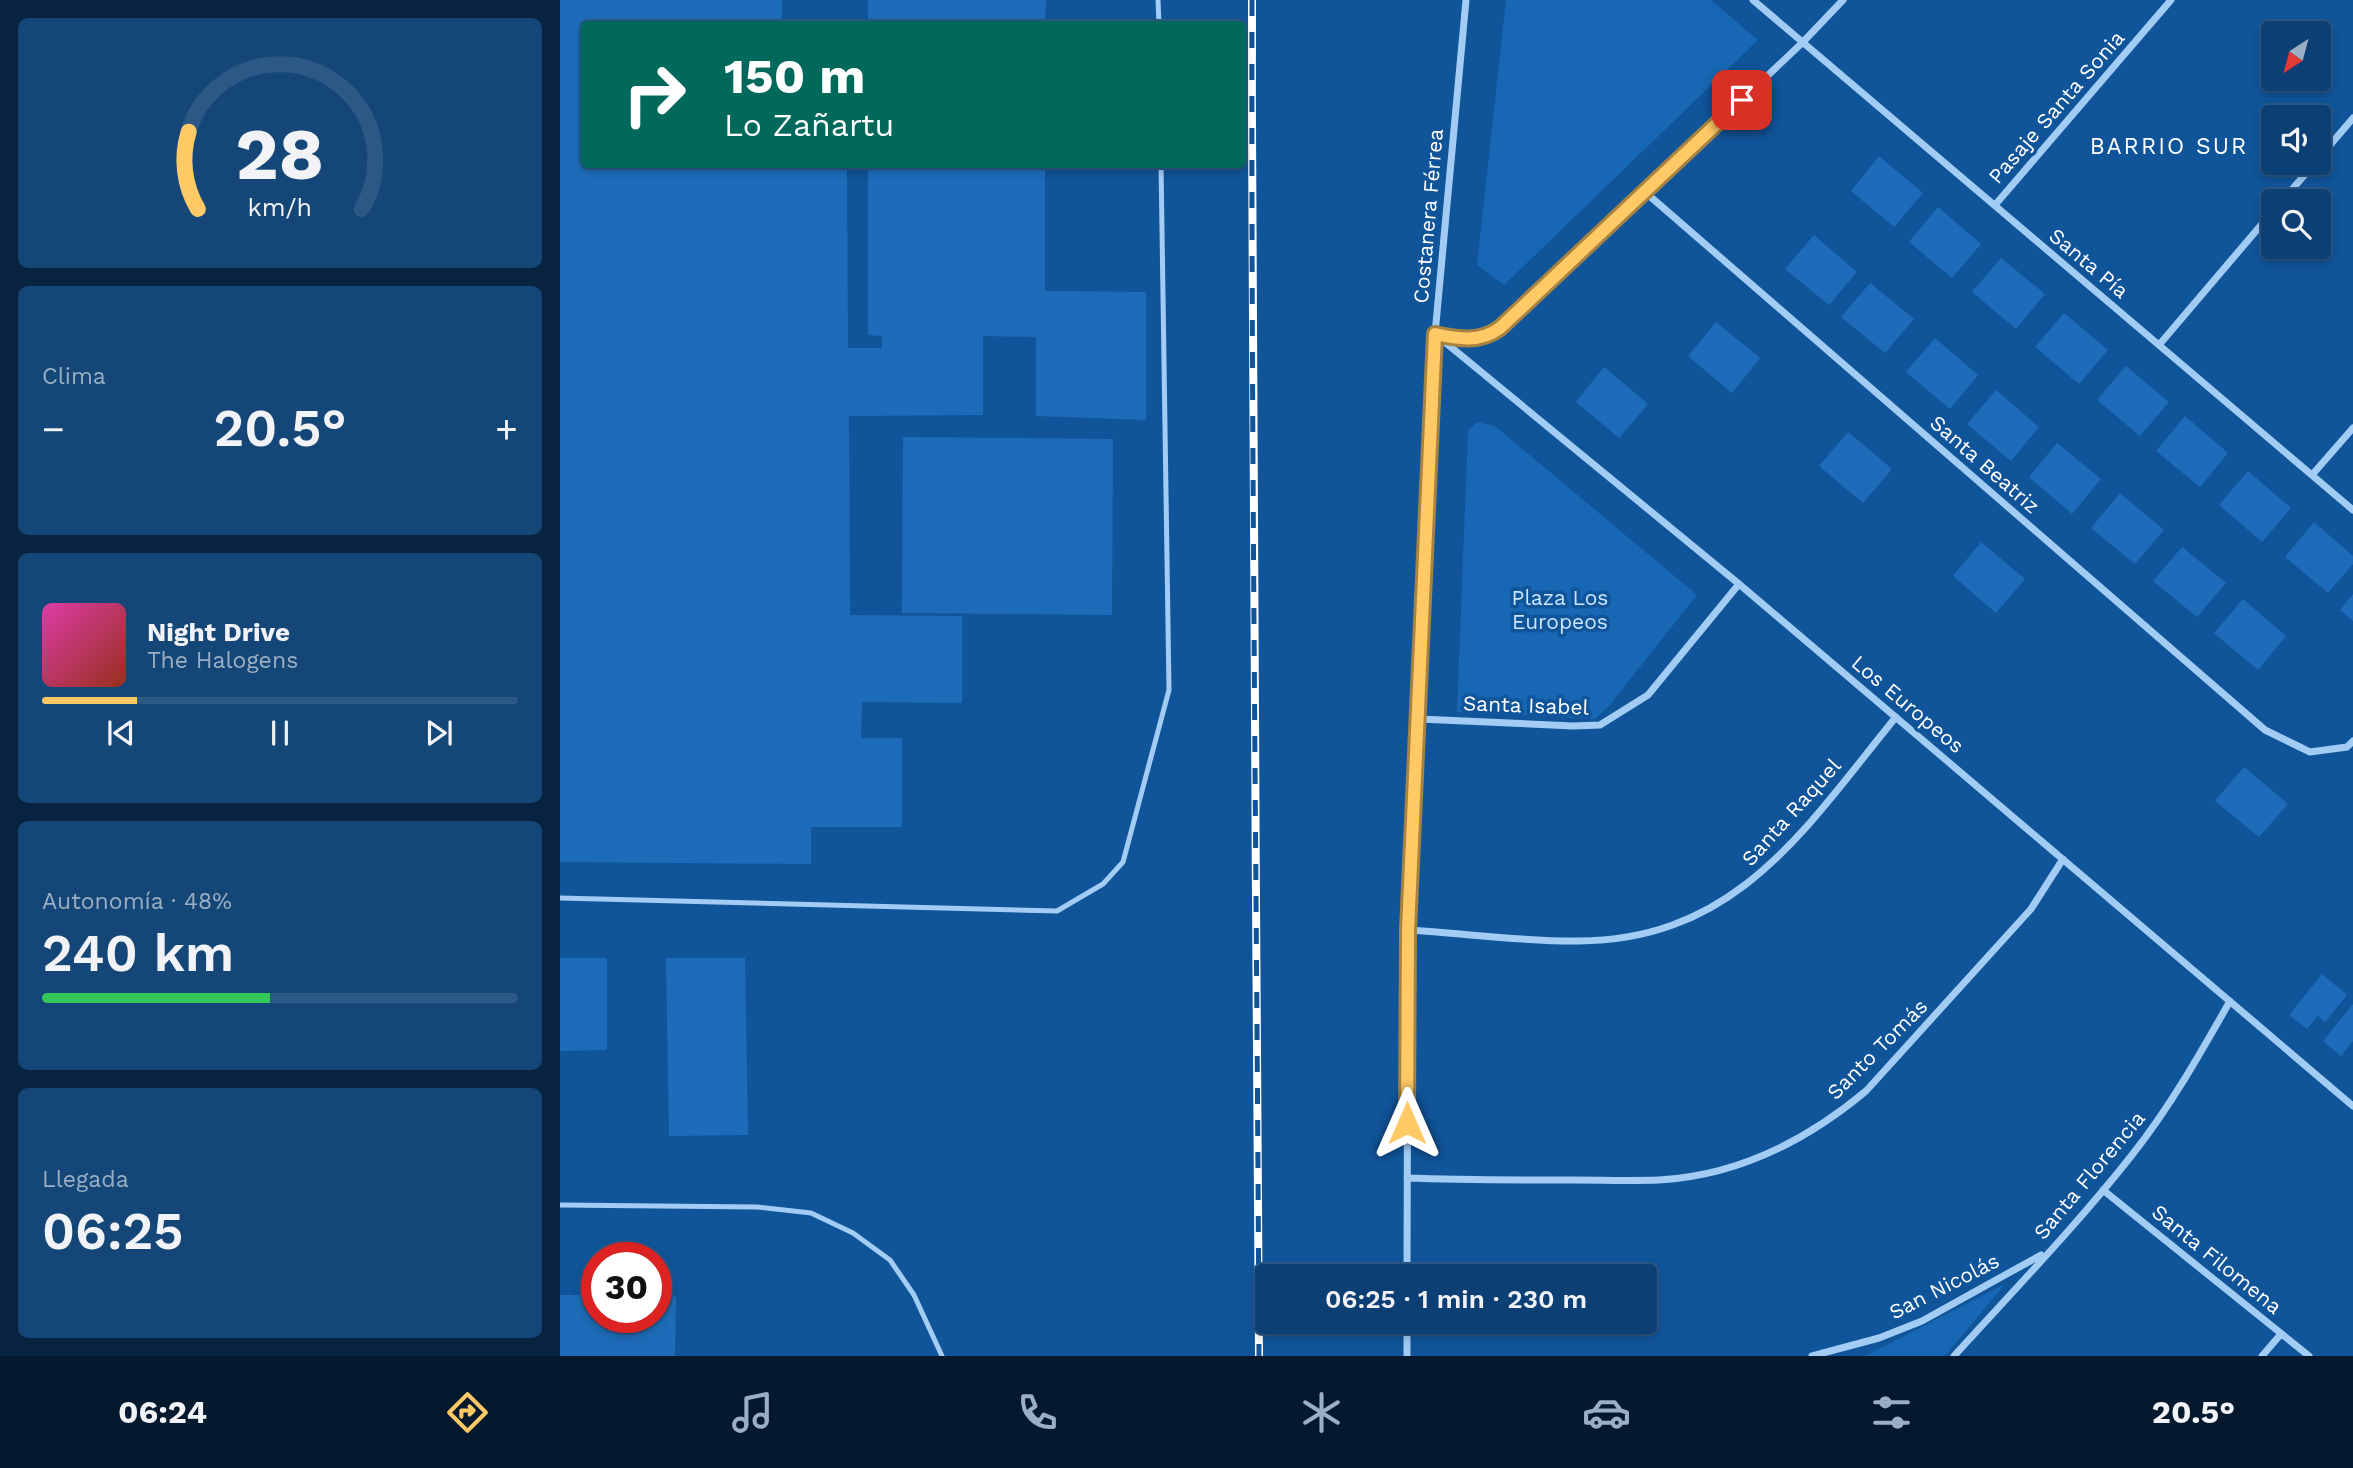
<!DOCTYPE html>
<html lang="es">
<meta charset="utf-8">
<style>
body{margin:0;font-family:"Work Sans",sans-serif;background:#154678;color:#f1f3f6;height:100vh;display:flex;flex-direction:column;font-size:26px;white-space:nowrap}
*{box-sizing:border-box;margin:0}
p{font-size:23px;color:#9aafc4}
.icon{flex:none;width:38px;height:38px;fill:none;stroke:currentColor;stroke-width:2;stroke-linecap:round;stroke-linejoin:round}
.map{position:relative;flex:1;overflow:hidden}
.sheet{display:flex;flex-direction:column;gap:18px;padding:18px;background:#07233f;width:560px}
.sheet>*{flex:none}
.top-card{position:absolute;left:21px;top:21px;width:665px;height:147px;border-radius:7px;box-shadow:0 4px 10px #0003,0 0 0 2px #2c5885;background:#00695c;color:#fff;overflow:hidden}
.needle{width:46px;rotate:216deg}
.tools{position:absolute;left:1701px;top:21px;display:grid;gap:14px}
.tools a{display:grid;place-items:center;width:70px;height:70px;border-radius:7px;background:#0c3f73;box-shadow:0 4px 10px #0003,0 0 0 2px #2c5885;font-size:35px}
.speed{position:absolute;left:21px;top:1242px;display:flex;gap:14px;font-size:35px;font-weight:700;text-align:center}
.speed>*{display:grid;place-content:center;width:91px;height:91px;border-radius:50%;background:#0c3f73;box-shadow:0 4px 10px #0003,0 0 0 2px #2c5885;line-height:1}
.speed .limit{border:10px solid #d22;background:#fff;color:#111}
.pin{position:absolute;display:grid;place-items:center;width:60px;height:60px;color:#fff;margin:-30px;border-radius:14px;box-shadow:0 4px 10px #0006}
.me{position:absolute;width:77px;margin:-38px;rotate:0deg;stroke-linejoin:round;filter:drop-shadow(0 0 5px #0008)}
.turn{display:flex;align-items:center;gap:24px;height:147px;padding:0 28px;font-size:32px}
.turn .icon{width:91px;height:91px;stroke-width:2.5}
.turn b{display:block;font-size:49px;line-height:60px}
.big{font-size:52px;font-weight:600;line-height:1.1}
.sheet .card{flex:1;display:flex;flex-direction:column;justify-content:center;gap:10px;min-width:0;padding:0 24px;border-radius:10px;background:#154678}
.sheet .dial{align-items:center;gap:0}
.dial svg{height:182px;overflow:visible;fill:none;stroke:#2c5885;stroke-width:7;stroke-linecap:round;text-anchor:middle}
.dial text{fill:#f1f3f6;stroke:none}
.song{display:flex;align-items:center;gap:21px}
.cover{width:84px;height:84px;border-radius:10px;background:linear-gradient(135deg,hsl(320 70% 55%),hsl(10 70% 35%))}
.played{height:7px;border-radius:4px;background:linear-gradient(90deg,#ffca65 20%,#2c5885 20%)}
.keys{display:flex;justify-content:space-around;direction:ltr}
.heat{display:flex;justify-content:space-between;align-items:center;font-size:38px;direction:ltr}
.charge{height:10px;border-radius:5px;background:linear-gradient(90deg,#34c759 48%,#2c5885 0)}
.trip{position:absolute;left:695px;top:1264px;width:402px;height:70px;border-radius:7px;background:#0c3f73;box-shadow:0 4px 10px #0003,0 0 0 2px #2c5885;font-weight:600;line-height:70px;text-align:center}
.menu{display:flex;height:112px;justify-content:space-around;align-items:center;background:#05192e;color:#9aafc4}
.menu .icon{width:49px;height:49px}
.menu .active{color:#ffca65}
.menu b{font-size:32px;color:#f1f3f6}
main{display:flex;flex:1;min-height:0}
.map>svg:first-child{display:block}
.green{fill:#1867b4}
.building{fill:#1e6cb9}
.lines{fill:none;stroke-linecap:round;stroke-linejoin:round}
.service{stroke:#a2ccf4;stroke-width:5}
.minor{stroke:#a2ccf4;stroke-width:7}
.rail-casing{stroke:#fff;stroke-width:8}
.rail{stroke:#105499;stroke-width:5;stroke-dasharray:16;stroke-linecap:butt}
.route-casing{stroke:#a68342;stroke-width:18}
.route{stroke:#ffca65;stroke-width:12}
.labels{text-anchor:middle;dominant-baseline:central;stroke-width:7;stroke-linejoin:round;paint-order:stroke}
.street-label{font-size:21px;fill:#fff;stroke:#105499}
.park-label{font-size:21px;fill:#cae5fe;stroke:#105499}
.neighbourhood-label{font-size:23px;letter-spacing:2px;fill:#fff;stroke:#105499}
</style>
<main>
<section class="sheet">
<div class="card dial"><svg viewBox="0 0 100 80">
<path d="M14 69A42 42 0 1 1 86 69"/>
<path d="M14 69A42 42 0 0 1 10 35" stroke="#ffca65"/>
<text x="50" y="56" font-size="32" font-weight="700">28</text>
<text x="50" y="72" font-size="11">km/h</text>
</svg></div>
<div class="card"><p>Clima</p>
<div class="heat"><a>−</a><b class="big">20.5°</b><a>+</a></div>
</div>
<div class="card">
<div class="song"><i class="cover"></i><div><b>Night Drive</b><p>The Halogens</p></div></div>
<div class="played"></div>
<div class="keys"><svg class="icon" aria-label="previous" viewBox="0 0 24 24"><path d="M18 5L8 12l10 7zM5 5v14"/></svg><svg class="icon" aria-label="pause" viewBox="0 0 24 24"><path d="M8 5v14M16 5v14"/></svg><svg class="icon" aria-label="next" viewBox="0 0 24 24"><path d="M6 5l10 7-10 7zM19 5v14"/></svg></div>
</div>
<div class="card"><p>Autonomía · 48%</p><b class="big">240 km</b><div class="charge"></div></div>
<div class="card"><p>Llegada</p><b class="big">06:25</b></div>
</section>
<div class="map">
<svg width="1793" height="1356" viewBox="0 0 1793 1356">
<rect width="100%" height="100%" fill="#105499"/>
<path class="green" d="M946,0H1151L1198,40L944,285L917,265Z
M917,422L935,426L1137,595L1049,706L1035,719L897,712L908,431Z
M1445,1284L1385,1356H1305Z"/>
<path class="building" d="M0,0H222V24H24V164H287L288,348H322V336L308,335V164H485V291L586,292V420L476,416V337L423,336V415L289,416L290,615L402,616V703L302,702L301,738H342V827H251V864L0,862Z
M308,0H486L485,24H308Z
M1319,156L1363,193L1334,227L1291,191Z
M1378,207L1421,244L1392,278L1349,242Z
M1254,235L1297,272L1269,305L1225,269Z
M1441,258L1485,294L1456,329L1412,292Z
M1310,283L1354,319L1325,353L1281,317Z
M1504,313L1548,350L1519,384L1475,347Z
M1156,322L1200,358L1172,393L1128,356Z
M1375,338L1418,375L1390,409L1346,372Z
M1566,366L1609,402L1580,436L1537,400Z
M1044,367L1088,404L1059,438L1016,402Z
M1436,390L1479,427L1451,461L1407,424Z
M1625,416L1668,453L1640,487L1596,451Z
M1288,432L1332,469L1303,503L1259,466Z
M343,437L553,439L552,615L342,613Z
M1497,443L1541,479L1512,514L1469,477Z
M1688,471L1731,508L1702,542L1659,505Z
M1560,493L1604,530L1575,564L1531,528Z
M1754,522L1793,556V564L1768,593L1725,557Z
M1421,542L1465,579L1436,613L1393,576Z
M1622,547L1666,583L1637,617L1593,581Z
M1793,594V621L1780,610Z
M1683,599L1726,636L1698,670L1654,633Z
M1684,767L1728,804L1699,837L1655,801Z
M0,958H47V1050L0,1051Z
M106,958H185L188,1135L109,1136Z
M1762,974L1787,995L1765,1022L1758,1016L1747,1029L1729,1015Z
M1793,1004V1041L1781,1056L1763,1041Z
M0,1295H37V1318H96V1296H116L115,1356H0Z"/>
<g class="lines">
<path class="service" d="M598,0L599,24
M0,898L497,911L543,884L563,862L609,690L601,164
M0,1205L197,1207L251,1213L293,1233L330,1260L354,1295L382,1356"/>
<path class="minor" d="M1193,0L1793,510
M1759,158L1793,118
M1085,192L1705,730L1750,752L1787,747L1793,741
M1722,201L1755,163
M1435,205L1611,0
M875,334L1179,584L1793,1106
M879,335C900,339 922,342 941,328L1242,43L1283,0
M1599,345L1713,211
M1752,475L1793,428
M859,719L1013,726L1040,725L1088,695L1179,584
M848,930C903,933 964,942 1019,941C1178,940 1246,827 1336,717
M847,1178C902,1180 957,1180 1013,1180C1041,1180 1070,1181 1099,1180C1178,1176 1246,1141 1306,1091L1471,909L1503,859
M1543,1190L1749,1356
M847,1276L848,930L875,334L906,0
M847,1321V1356
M1252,1356L1319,1338L1362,1321L1481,1255
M1394,1356C1454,1290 1517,1225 1572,1155C1610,1107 1640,1054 1670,1001
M1702,1356L1721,1334"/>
<g class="rail-casing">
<path id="rail" d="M692,0C691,452 697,904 699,1356"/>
</g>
<use href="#rail" class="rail"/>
</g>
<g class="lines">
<g class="route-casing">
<path id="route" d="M847,1123L848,930L875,334C898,339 920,343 940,328L1182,100"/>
</g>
<use href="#route" class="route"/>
</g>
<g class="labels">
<g class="street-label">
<text transform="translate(1496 107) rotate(-49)">Pasaje Santa Sonia</text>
<text transform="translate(868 216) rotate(-85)">Costanera Férrea</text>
<text transform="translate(1529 263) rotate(40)">Santa Pía</text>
<text transform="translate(1425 464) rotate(41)">Santa Beatriz</text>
<text transform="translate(1348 704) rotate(40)">Los Europeos</text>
<text transform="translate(966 705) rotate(2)">Santa Isabel</text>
<text transform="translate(1231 812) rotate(-48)">Santa Raquel</text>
<text transform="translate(1317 1049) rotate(-45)">Santo Tomás</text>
<text transform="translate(1529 1175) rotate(-50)">Santa Florencia</text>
<text transform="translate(1657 1259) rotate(39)">Santa Filomena</text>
<text transform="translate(1384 1286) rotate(-27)">San Nicolás</text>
</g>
<g class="park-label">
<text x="1000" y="597">Plaza Los<tspan x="1000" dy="24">Europeos</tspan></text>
</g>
<g class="neighbourhood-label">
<text x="1609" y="146">BARRIO SUR</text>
</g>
</g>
</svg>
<div class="tools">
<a><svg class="needle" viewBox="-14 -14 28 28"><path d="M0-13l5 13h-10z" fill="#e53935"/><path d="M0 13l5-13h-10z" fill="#9aafc4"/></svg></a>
<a><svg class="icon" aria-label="sound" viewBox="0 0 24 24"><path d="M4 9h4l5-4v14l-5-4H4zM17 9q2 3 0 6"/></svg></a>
<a><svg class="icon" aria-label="search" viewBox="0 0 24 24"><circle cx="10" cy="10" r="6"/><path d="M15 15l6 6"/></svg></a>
</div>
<div class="speed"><div class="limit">30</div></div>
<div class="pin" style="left:1182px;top:100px;background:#d93025"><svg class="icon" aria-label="arrive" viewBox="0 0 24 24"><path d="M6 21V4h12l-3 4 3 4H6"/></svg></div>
<svg class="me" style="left:847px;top:1123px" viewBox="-20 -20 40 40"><path d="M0-17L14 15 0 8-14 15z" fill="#ffca65" stroke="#fff" stroke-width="4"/></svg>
<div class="trip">06:25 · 1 min · 230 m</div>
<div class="top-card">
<div class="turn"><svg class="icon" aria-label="right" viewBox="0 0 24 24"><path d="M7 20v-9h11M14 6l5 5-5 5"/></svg><div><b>150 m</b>Lo Zañartu</div></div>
</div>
</div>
</main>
<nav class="menu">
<b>06:24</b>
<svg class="icon active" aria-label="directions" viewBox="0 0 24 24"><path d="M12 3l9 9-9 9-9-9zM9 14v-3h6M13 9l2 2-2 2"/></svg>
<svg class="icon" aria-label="music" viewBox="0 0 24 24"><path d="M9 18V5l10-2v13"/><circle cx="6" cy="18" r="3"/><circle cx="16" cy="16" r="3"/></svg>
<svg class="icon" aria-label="phone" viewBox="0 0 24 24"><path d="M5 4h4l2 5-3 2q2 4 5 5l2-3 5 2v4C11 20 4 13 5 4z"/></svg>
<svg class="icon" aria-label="climate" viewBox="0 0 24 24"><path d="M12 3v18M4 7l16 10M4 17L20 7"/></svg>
<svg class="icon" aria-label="car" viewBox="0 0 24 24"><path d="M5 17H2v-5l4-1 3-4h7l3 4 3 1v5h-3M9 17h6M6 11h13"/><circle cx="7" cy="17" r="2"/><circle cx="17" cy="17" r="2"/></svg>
<svg class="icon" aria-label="filters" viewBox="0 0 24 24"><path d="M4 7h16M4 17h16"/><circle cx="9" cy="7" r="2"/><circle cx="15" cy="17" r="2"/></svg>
<b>20.5°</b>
</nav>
